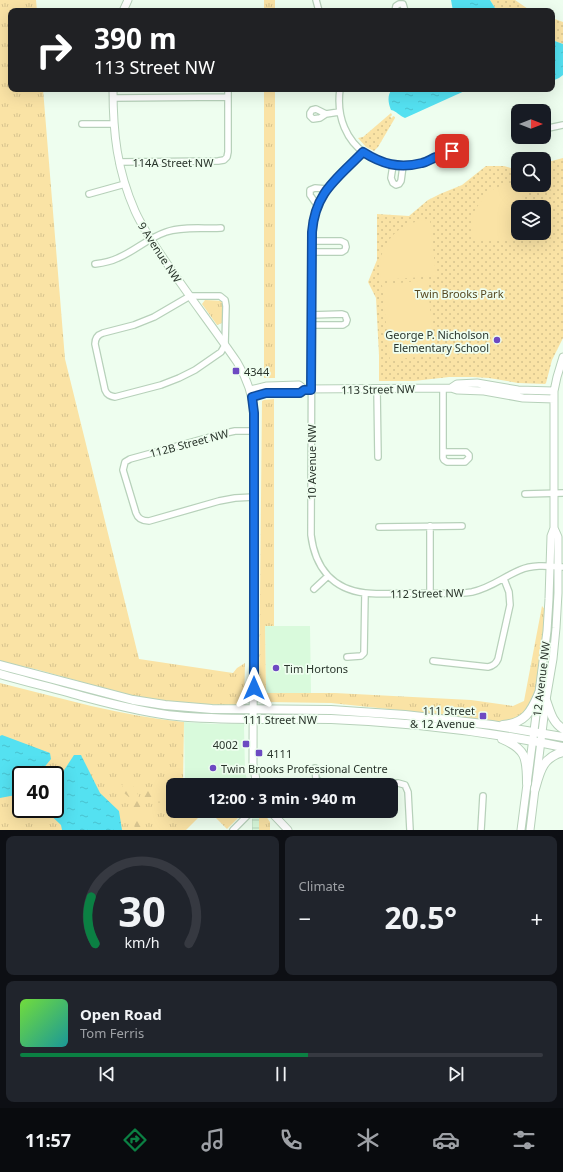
<!DOCTYPE html>
<meta charset="utf-8">
<style>
body{margin:0;font-family:"Noto Sans",sans-serif;background:#20242c;color:#f1f3f6;height:100vh;display:flex;flex-direction:column;font-size:15px;white-space:nowrap}
*{box-sizing:border-box;margin:0}
p{font-size:13px;color:#9ea1a6}
.icon{flex:none;width:22px;height:22px;fill:none;stroke:currentColor;stroke-width:2;stroke-linecap:round;stroke-linejoin:round}
.map{position:relative;height:830px;overflow:hidden}
.panel{display:flex;flex-direction:column;gap:6px;padding:6px;background:#0d0f14;flex:1}
.panel>*{flex:none}
.banner{position:absolute;left:8px;top:8px;width:547px;height:84px;border-radius:8px;box-shadow:0 4px 16px #0002;background:#202124;color:#fff;overflow:hidden}
.needle{width:26px;rotate:90deg}
.controls{position:absolute;left:511px;top:104px;display:grid;gap:8px}
.controls a{display:grid;place-items:center;width:40px;height:40px;border-radius:8px;background:#171b24;box-shadow:0 4px 16px #0002;font-size:20px}
.speed{position:absolute;left:12px;top:766px;display:flex;gap:8px;font-size:20px;font-weight:700;text-align:center}
.speed>*{display:grid;place-content:center;width:52px;height:52px;border-radius:50%;background:#171b24;box-shadow:0 4px 16px #0002;line-height:1}
.speed .limit{border:2px solid #111;border-radius:6px;background:#fff;color:#111}
.pin{position:absolute;display:grid;place-items:center;width:34px;height:34px;color:#fff;margin:-17px;border-radius:8px;box-shadow:0 2px 6px #0006}
.me{position:absolute;width:44px;margin:-22px;rotate:0deg;stroke-linejoin:round;filter:drop-shadow(0 0 3px #0008)}
.turn{display:flex;align-items:center;gap:14px;height:84px;padding:0 20px;font-size:18px}
.turn .icon{width:52px;height:52px;stroke-width:2.5}
.turn b{display:block;font-size:28px;line-height:34px}
.big{font-size:30px;font-weight:700;line-height:1.1}
.panel .card{flex:1;display:flex;flex-direction:column;justify-content:center;gap:6px;min-width:0;padding:0 14px;border-radius:8px;background:#20242c}
.panel .dial{align-items:center;gap:0}
.dial svg{height:104px;overflow:visible;fill:none;stroke:#363941;stroke-width:7;stroke-linecap:round;text-anchor:middle}
.dial text{fill:#f1f3f6;stroke:none}
.song{display:flex;align-items:center;gap:12px}
.cover{width:48px;height:48px;border-radius:6px;background:linear-gradient(135deg,hsl(100 70% 55%),hsl(180 70% 35%))}
.played{height:4px;border-radius:2px;background:linear-gradient(90deg,#0b8043 55%,#363941 55%)}
.keys{display:flex;justify-content:space-around;direction:ltr}
.heat{display:flex;justify-content:space-between;align-items:center;font-size:22px;direction:ltr}
.panel .tiles{flex:1;display:grid;gap:6px;grid-template-columns:1fr 1fr}
.card:last-child{grid-column:span 2}
.trip{position:absolute;left:166px;top:778px;width:232px;height:40px;border-radius:8px;background:#171b24;box-shadow:0 4px 16px #0002;font-weight:700;line-height:40px;text-align:center}
.tabs{display:flex;height:64px;justify-content:space-around;align-items:center;background:#090b0e;color:#9ea1a6}
.tabs .icon{width:28px;height:28px}
.tabs .current{color:#0b8043}
.tabs b{font-size:18px;color:#f1f3f6}
.map>svg:first-child{display:block}
.built{fill:#d9fadc}
.industrial{fill:url(#industrial-grid)}
.grass{fill:url(#grass-tufts);fill-rule:evenodd}
.forest{fill:url(#forest-firs)}
.park{fill:url(#park-dots);fill-rule:evenodd}
.pitch{fill:#fae3a5}
.water{fill:url(#water-ripples)}
.lines{fill:none;stroke-linecap:round;stroke-linejoin:round}
.minor-casing{stroke:#b7d1ba;stroke-width:8}
.tertiary-casing{stroke:#b7d1ba;stroke-width:9}
.secondary-casing{stroke:#b7d1ba;stroke-width:10}
.minor{stroke:#fff;stroke-width:5.5}
.tertiary{stroke:#fff;stroke-width:7}
.secondary{stroke:#fff;stroke-width:8}
.route-casing{stroke:#114b97;stroke-width:10}
.route{stroke:#1a73e8;stroke-width:7}
.poi-dot{fill:#6d4ac2;stroke:#eefeef;stroke-width:1.5}
.labels{text-anchor:middle;dominant-baseline:central;stroke-width:3.5;stroke-linejoin:round;paint-order:stroke}
.street-label{font-size:11px;fill:#2a352c;stroke:#eefeef}
.park-label{font-size:11px;fill:#574921;stroke:#eefeef}
.poi-label{font-size:11px;fill:#2a352c;stroke:#eefeef;text-anchor:start}
</style>
<div class="map">
<svg width="563" height="830" viewBox="0 0 563 830">
<defs>
<pattern id="industrial-grid" width="8" height="8" patternUnits="userSpaceOnUse"><rect width="8" height="8" fill="#d9fadc"/><path d="M0 4h8M4 0v8" fill="none" stroke="#bad7bd"/></pattern>
<pattern id="grass-tufts" width="24" height="20" patternUnits="userSpaceOnUse"><rect width="24" height="20" fill="#fae3a5"/><path d="M3 7l-1-3M5 7V3M7 7l1-3M15 17l-1-3M17 17v-4M19 17l1-3" fill="none" stroke="#d6c38e"/></pattern>
<pattern id="forest-firs" width="22" height="20" patternUnits="userSpaceOnUse"><rect width="22" height="20" fill="#fae3a5"/><path d="M5 1l3.5 6h-7zM16 11l3.5 6h-7z" fill="#d6c38e"/></pattern>
<pattern id="park-dots" width="8" height="8" patternUnits="userSpaceOnUse"><rect width="8" height="8" fill="#fae3a5"/><path d="M2 2h.1M6 6h.1" fill="none" stroke="#d6c38e" stroke-width="1.8" stroke-linecap="round"/></pattern>
<pattern id="water-ripples" width="26" height="14" patternUnits="userSpaceOnUse"><rect width="26" height="14" fill="#54e1f1"/><path d="M2 4q2-2 4 0t4 0M15 11q2-2 4 0t4 0" fill="none" stroke="#49c2cf"/></pattern>
</defs>
<rect width="100%" height="100%" fill="#eefeef"/>
<path class="built" d="M265,626H310L311,693H266Z
M184,722L215,724H245L244,727L245,770L248,785H185Z"/>
<path class="industrial" d="M259,813V830H252V819Z"/>
<path class="grass" d="M0,0H36L37,11H11V89H43L65,359L139,659L233,673L237,668L245,663L244,706L179,703L135,697L39,670L0,661Z
M264,0H275V11H264Z
M264,89H275V378H264Z
M205,300L224,301L222,323L217,325L202,304Z
M274,399V626H265L266,693H335L471,700L513,706L524,701L542,606L546,611L537,685L529,709L521,718L510,721H493L436,714L331,703L267,702L259,696L262,401L264,400Z
M0,683C60,698 122,716 184,722L183,785H173V811H205L186,830H0ZM21,775H55V809H21Z
M229,811H245L227,829L213,815Z
M263,812L270,822V830H259V813Z"/>
<path class="forest" d="M127,780C142,789 141,815 143,830H135L130,798L124,793L122,785Z
M169,784H173L174,785H173V803L143,802L141,787L162,788Z"/>
<path class="park" d="M490,0H515L531,11H495V8Z
M552,18L563,22V44L552,40Z
M391,113L392,115L390,117L392,118L393,116L395,117V118L378,147L374,151L366,147L358,138L363,137Z
M563,158V338L552,360L546,383L545,384L518,383L489,378L473,377H449L414,381H379V355L376,298L368,282L377,260V214L409,216L428,200L440,194L462,185L486,166H504L518,170V185H544V163ZM518,207H544V233H518Z"/>
<path class="pitch" d="M510,183H518V185H525V207H518V233H525V239H471V224L475,210L484,197L495,188Z
M430,220L436,276L381,280C381,276 380,270 380,265C381,245 396,227 415,222C419,220 425,220 430,220Z
M427,280L435,355L390,360L382,285Z"/>
<path class="water" d="M451,0H490L495,8V11H453Z
M552,40L563,44V75L559,78L552,81Z
M392,89H469L405,118C399,116 397,111 391,110C388,102 387,96 392,89Z
M2,735L50,753L51,759L38,775H21V794L0,798V736Z
M74,755H81L100,793L119,811L122,830H62L61,825L44,809H55V784Z"/>
<g class="lines">
<g class="minor-casing">
<path id="minor" d="M316,0L319,11
M395,11L396,6L399,4H403L405,11
M340,89C332,147 385,182 437,157
M113,98L228,97
M316,109L326,114L320,118L313,119L310,116V113L312,110Z
M326,114L339,112
M82,124H114
M544,129L563,125
M516,132H518
M445,147H449L451,150V153L450,155L446,157H437L442,148Z
M363,152C338,177 319,188 312,226L311,535C315,567 332,589 365,593C380,595 396,593 411,593C431,593 452,595 472,592C491,588 503,577 520,570C533,564 549,566 563,567
M119,162L218,161L224,160L227,157L228,152V89
M393,165L391,178L393,183L396,185L399,184L401,181L403,166
M89,194L125,184
M317,205L310,195V190L315,188L327,189
M311,241H341L345,243L346,247L345,250L342,252H311
M95,264C103,263 110,262 118,258C135,251 148,238 166,232C183,226 204,229 221,228
M190,296H220L225,300L226,306L225,345L221,352L195,370L179,378L161,385L115,397C110,396 107,395 105,390L95,344C95,339 97,335 103,333L134,325L154,317Z
M311,315L342,314L345,315L347,320L346,323L343,325H311
M443,388V458L444,460L447,462H465L469,458V455L466,452H443
M377,389L378,457
M254,431H235L221,434L130,459L125,462L123,470L136,513C138,519 142,521 149,521L219,501L235,498L254,497
M525,494L563,493
M430,526V593
M379,527L462,526
M314,589L328,576
M347,657L361,656L364,653L365,593
M433,661L488,667C493,666 496,664 498,659L510,605L509,592L504,579
M315,768L316,779L320,782L398,783L405,785L408,792L410,830
M233,830L252,811
M481,830L483,796"/>
</g>
<g class="tertiary-casing">
<path id="tertiary" d="M123,11L128,0
M113,89C113,133 117,170 135,211C144,231 157,249 170,268C192,300 215,330 237,362C247,379 253,394 254,413L253,764L257,785
M451,388L457,384L477,383L518,390L554,391
M250,390L267,386L299,385L304,389
M252,397L266,393H300L304,389L451,388L457,390L484,391L523,398L554,399
M270,811L288,830
M521,830L547,631L549,599L551,536L554,528
M530,830L546,700L553,659L556,628L558,593V537L554,528V391L557,377L563,357"/>
</g>
<g class="secondary-casing">
<path id="secondary" d="M0,665L133,700L165,705L212,709L331,710L405,715L492,725L563,737
M0,674C28,682 57,689 85,697C115,705 146,713 177,716C228,721 280,718 331,719C409,722 487,731 563,747
M546,700C550,711 552,722 563,729
M503,725C525,723 531,712 539,693
M502,739C526,749 527,758 527,783
M535,789C540,771 543,757 563,752"/>
</g>
<use href="#minor" class="minor"/>
<use href="#tertiary" class="tertiary"/>
<use href="#secondary" class="secondary"/>
</g>
<g class="lines">
<g class="route-casing">
<path id="route" d="M254,688V413L252,397L266,393H300L304,390H311L312,232C315,192 337,179 363,152C382,164 399,169 422,163C427,162 431,159 436,157C443,155 450,160 452,151"/>
</g>
<use href="#route" class="route"/>
</g>
<g class="poi-dot">
<circle cx="497" cy="340" r="4"/>
<rect x="232" y="367" width="8" height="8" rx="2"/>
<circle cx="276" cy="668" r="4"/>
<rect x="479" y="712" width="8" height="8" rx="2"/>
<rect x="242" y="740" width="8" height="8" rx="2"/>
<rect x="255" y="749" width="8" height="8" rx="2"/>
<circle cx="213" cy="768" r="4"/>
</g>
<g class="labels">
<g class="street-label">
<text x="173" y="162">114A Street NW</text>
<text transform="translate(160 252) rotate(57)">9 Avenue NW</text>
<text transform="translate(378 389) rotate(-1)">113 Street NW</text>
<text transform="translate(189 443) rotate(-15)">112B Street NW</text>
<text transform="translate(311 462) rotate(-90)">10 Avenue NW</text>
<text transform="translate(427 593) rotate(-1)">112 Street NW</text>
<text transform="translate(541 679) rotate(-83)">12 Avenue NW</text>
<text x="280" y="719">111 Street NW</text>
</g>
<g class="park-label">
<text x="459" y="293">Twin Brooks Park</text>
</g>
<g class="poi-label">
<text x="489" y="334" text-anchor="end">George P. Nicholson<tspan x="489" dy="13">Elementary School</tspan></text>
<text x="244" y="371">4344</text>
<text x="284" y="668">Tim Hortons</text>
<text x="475" y="710" text-anchor="end">111 Street<tspan x="475" dy="13">&amp; 12 Avenue</tspan></text>
<text x="238" y="744" text-anchor="end">4002</text>
<text x="267" y="753">4111</text>
<text x="221" y="768">Twin Brooks Professional Centre</text>
</g>
</g>
</svg>
<div class="controls">
<a><svg class="needle" viewBox="-14 -14 28 28"><path d="M0-13l5 13h-10z" fill="#e53935"/><path d="M0 13l5-13h-10z" fill="#9ea1a6"/></svg></a>
<a><svg class="icon" aria-label="search" viewBox="0 0 24 24"><circle cx="10" cy="10" r="6"/><path d="M15 15l6 6"/></svg></a>
<a><svg class="icon" aria-label="layers" viewBox="0 0 24 24"><path d="M12 4l9 5-9 5-9-5zM3 14l9 5 9-5"/></svg></a>
</div>
<div class="speed"><div class="limit">40</div></div>
<div class="pin" style="left:452px;top:151px;background:#d93025"><svg class="icon" aria-label="arrive" viewBox="0 0 24 24"><path d="M6 21V4h12l-3 4 3 4H6"/></svg></div>
<svg class="me" style="left:254px;top:688px" viewBox="-20 -20 40 40"><path d="M0-17L14 15 0 8-14 15z" fill="#1a73e8" stroke="#fff" stroke-width="4"/></svg>
<div class="trip">12:00 · 3 min · 940 m</div>
<div class="banner">
<div class="turn"><svg class="icon" aria-label="right" viewBox="0 0 24 24"><path d="M7 20v-9h11M14 6l5 5-5 5"/></svg><div><b>390 m</b>113 Street NW</div></div>
</div>
</div>
<section class="panel">
<div class="tiles">
<div class="card dial"><svg viewBox="0 0 100 80">
<path d="M14 69A42 42 0 1 1 86 69"/>
<path d="M14 69A42 42 0 0 1 11 33" stroke="#0b8043"/>
<text x="50" y="56" font-size="32" font-weight="700">30</text>
<text x="50" y="72" font-size="11">km/h</text>
</svg></div>
<div class="card"><p>Climate</p>
<div class="heat"><a>−</a><b class="big">20.5°</b><a>+</a></div>
</div>
<div class="card">
<div class="song"><i class="cover"></i><div><b>Open Road</b><p>Tom Ferris</p></div></div>
<div class="played"></div>
<div class="keys"><svg class="icon" aria-label="previous" viewBox="0 0 24 24"><path d="M18 5L8 12l10 7zM5 5v14"/></svg><svg class="icon" aria-label="pause" viewBox="0 0 24 24"><path d="M8 5v14M16 5v14"/></svg><svg class="icon" aria-label="next" viewBox="0 0 24 24"><path d="M6 5l10 7-10 7zM19 5v14"/></svg></div>
</div>
</div>
</section>
<nav class="tabs">
<b>11:57</b>
<svg class="icon current" aria-label="directions" viewBox="0 0 24 24"><path d="M12 3l9 9-9 9-9-9zM9 14v-3h6M13 9l2 2-2 2"/></svg>
<svg class="icon" aria-label="music" viewBox="0 0 24 24"><path d="M9 18V5l10-2v13"/><circle cx="6" cy="18" r="3"/><circle cx="16" cy="16" r="3"/></svg>
<svg class="icon" aria-label="phone" viewBox="0 0 24 24"><path d="M5 4h4l2 5-3 2q2 4 5 5l2-3 5 2v4C11 20 4 13 5 4z"/></svg>
<svg class="icon" aria-label="climate" viewBox="0 0 24 24"><path d="M12 3v18M4 7l16 10M4 17L20 7"/></svg>
<svg class="icon" aria-label="car" viewBox="0 0 24 24"><path d="M5 17H2v-5l4-1 3-4h7l3 4 3 1v5h-3M9 17h6M6 11h13"/><circle cx="7" cy="17" r="2"/><circle cx="17" cy="17" r="2"/></svg>
<svg class="icon" aria-label="filters" viewBox="0 0 24 24"><path d="M4 7h16M4 17h16"/><circle cx="9" cy="7" r="2"/><circle cx="15" cy="17" r="2"/></svg>
</nav>
